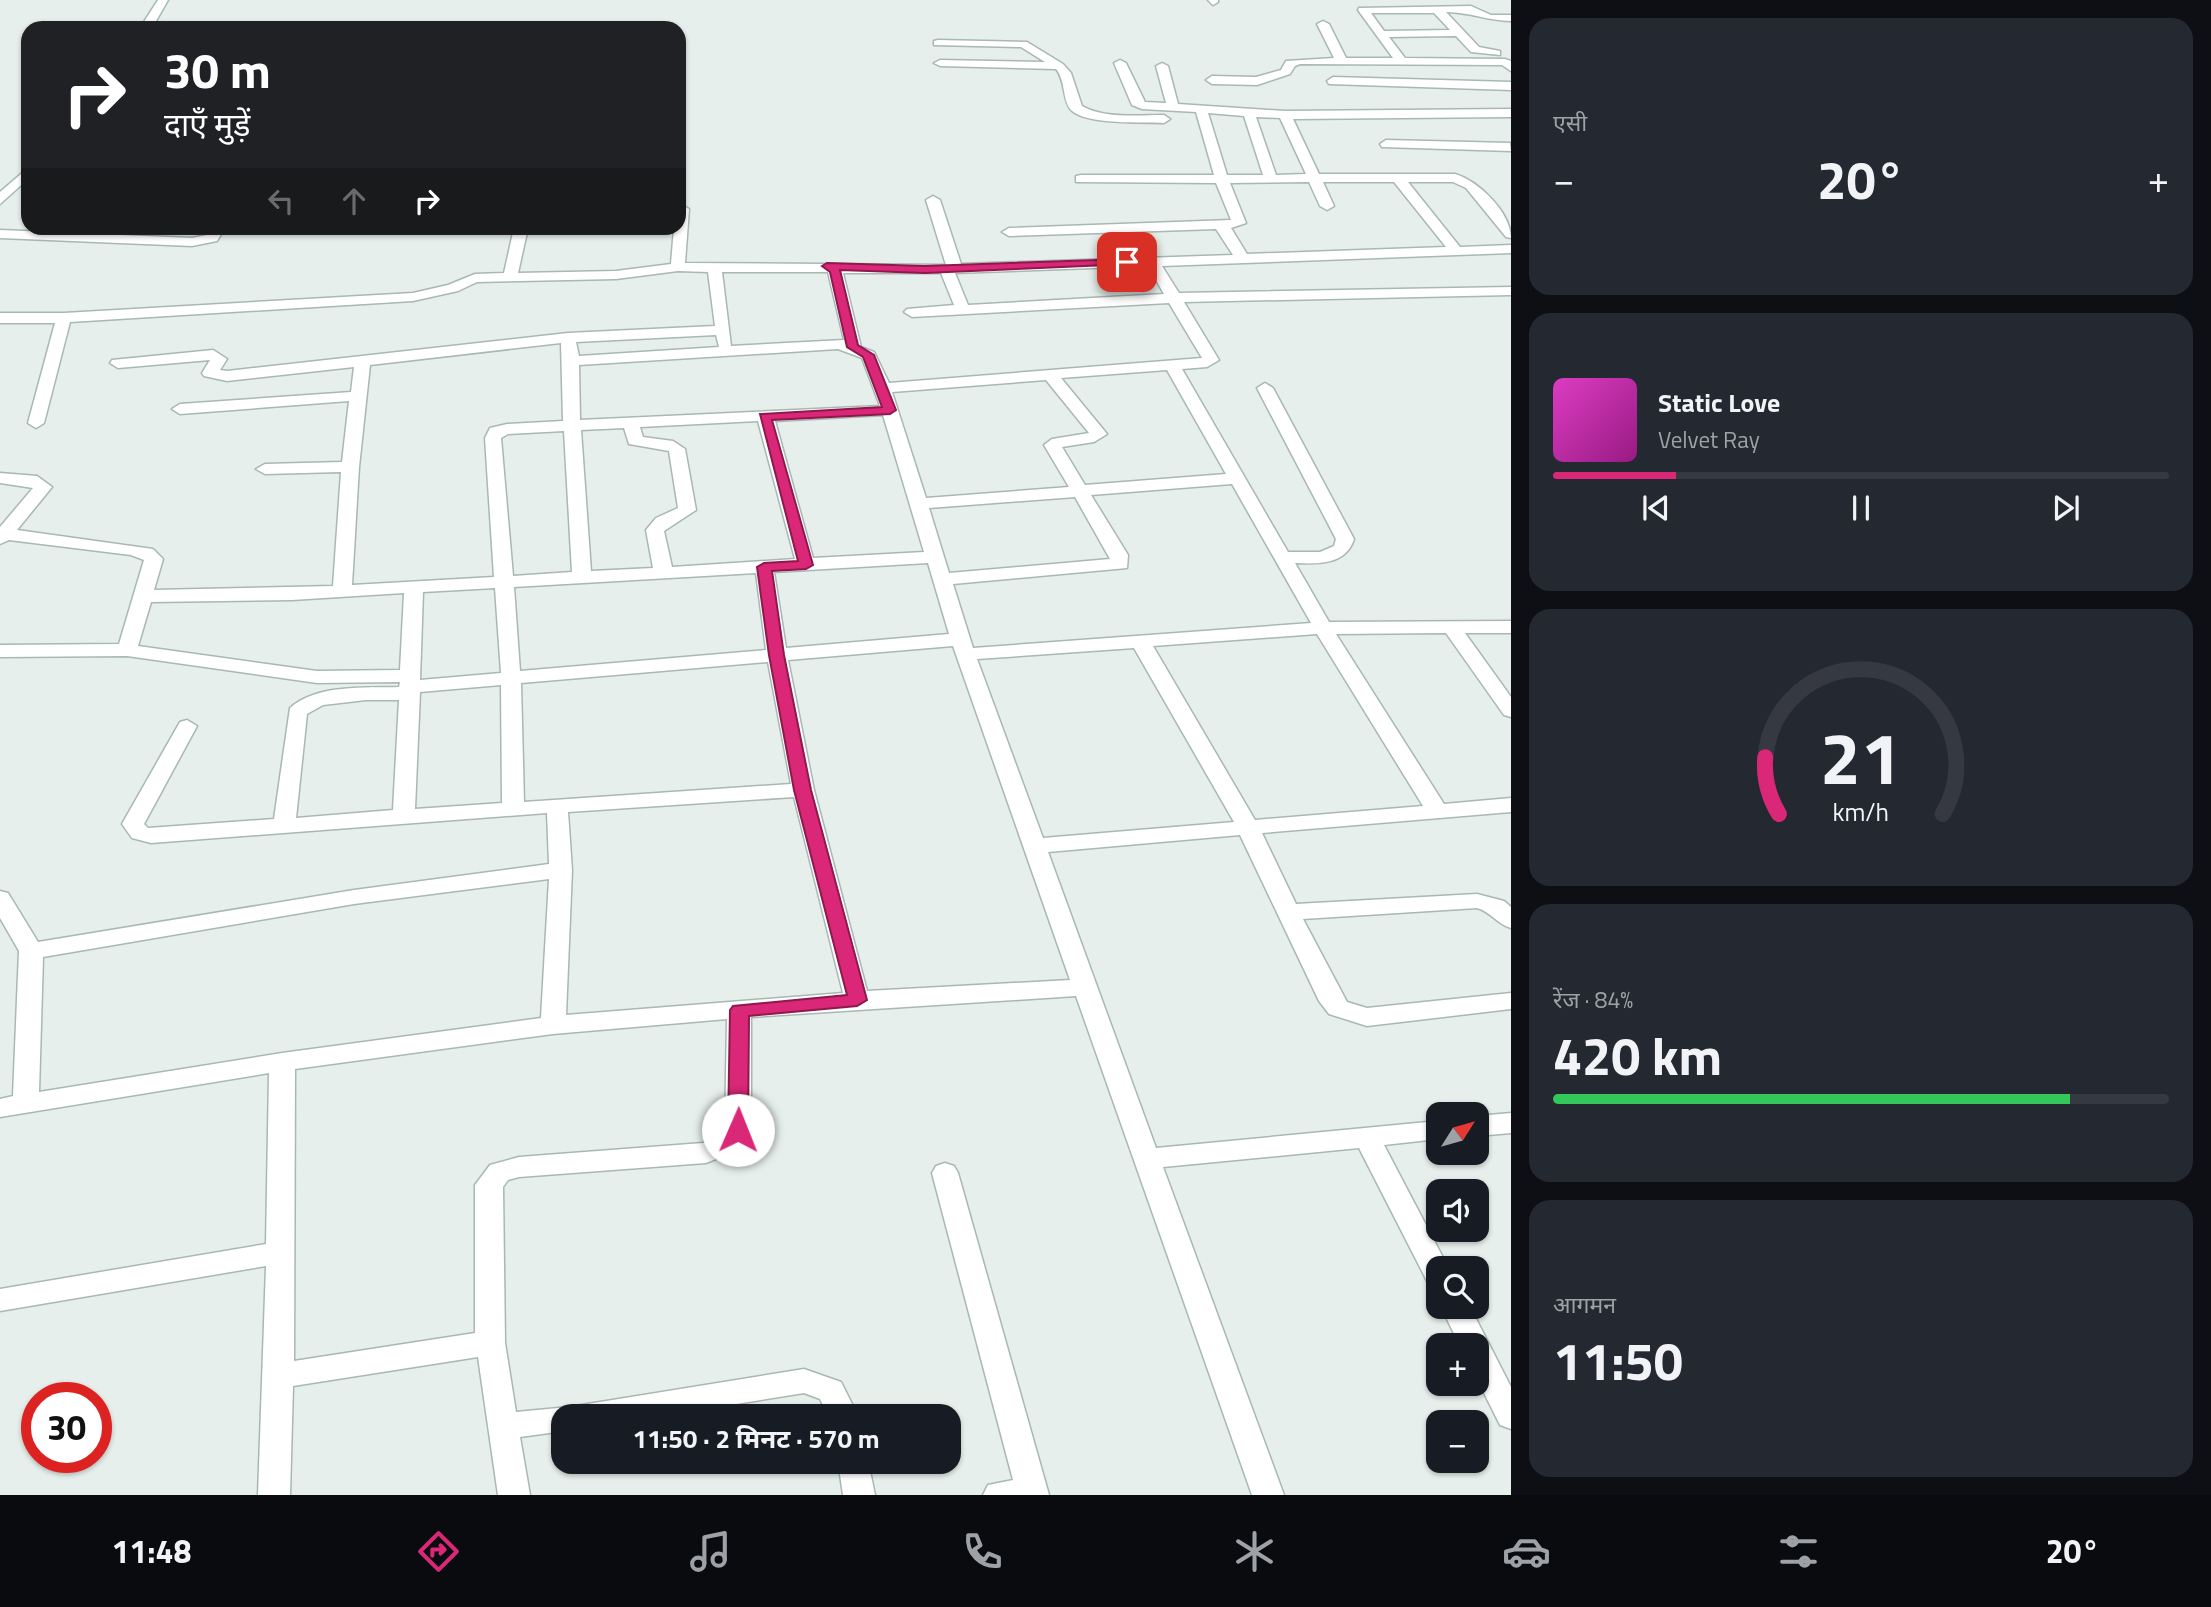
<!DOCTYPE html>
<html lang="hi">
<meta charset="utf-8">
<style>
body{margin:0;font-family:"Titillium Web","Noto Sans Devanagari",sans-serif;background:#242831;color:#f1f3f6;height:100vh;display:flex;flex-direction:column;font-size:26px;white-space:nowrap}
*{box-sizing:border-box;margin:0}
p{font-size:23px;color:#9ea1a6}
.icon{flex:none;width:38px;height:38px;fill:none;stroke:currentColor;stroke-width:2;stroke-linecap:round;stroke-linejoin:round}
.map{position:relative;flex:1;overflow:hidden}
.side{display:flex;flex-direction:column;gap:18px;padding:18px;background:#0d0f14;width:700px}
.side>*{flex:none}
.banner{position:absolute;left:21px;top:21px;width:665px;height:214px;border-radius:21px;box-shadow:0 2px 5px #0004;background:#202124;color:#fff;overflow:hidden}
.needle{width:46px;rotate:53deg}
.fabs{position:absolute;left:1426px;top:1102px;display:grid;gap:14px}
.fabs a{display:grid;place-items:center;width:63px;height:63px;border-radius:14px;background:#171b24;box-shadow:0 2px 5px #0004;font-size:35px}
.speed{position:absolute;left:21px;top:1382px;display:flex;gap:14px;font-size:35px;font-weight:700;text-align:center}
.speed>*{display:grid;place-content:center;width:91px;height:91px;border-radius:50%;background:#171b24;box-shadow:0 2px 5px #0004;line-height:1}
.speed .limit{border:10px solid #d22;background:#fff;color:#111}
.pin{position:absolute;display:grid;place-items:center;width:60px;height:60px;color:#fff;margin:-30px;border-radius:14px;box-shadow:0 4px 10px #0006}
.me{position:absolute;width:77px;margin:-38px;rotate:1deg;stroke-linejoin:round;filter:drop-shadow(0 0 5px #0008)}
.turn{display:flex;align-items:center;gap:24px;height:147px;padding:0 28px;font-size:32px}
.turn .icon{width:91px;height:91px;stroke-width:2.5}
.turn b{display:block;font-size:49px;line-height:60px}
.lanes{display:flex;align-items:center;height:66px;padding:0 28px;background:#0003;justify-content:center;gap:35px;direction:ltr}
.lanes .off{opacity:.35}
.big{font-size:52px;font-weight:700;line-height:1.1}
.side .widget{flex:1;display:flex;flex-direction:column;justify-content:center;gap:10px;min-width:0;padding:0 24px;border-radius:21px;background:#242831}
.side .dial{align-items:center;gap:0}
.dial svg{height:182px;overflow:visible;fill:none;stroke:#363941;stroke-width:7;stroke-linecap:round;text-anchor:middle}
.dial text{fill:#f1f3f6;stroke:none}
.song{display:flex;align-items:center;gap:21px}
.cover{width:84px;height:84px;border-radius:10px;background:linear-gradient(135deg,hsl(310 70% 55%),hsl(310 70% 35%))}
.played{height:7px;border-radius:4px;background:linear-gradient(90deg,#db2777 20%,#363941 20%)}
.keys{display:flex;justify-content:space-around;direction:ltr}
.heat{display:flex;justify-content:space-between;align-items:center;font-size:38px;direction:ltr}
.charge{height:10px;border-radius:5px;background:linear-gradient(90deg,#34c759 84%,#363941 0)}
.trip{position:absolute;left:551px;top:1404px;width:410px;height:70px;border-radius:21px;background:#171b24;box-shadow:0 2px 5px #0004;font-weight:700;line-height:70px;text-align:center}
.tab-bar{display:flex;height:112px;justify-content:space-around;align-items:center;background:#090b0e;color:#9ea1a6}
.tab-bar .icon{width:49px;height:49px}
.tab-bar .current{color:#db2777}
.tab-bar b{font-size:32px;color:#f1f3f6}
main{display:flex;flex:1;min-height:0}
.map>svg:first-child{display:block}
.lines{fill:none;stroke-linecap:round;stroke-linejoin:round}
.minor-casing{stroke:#a8b8b2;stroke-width:3}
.secondary-casing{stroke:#a4bbb3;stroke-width:3}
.minor{fill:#fff;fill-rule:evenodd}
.secondary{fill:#fff;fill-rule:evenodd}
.route{fill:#db2777;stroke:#8e194d;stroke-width:2}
</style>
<main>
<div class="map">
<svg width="1511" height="1495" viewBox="0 0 1511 1495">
<rect width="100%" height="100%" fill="#e6efeb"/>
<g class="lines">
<g class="minor-casing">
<path id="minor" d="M1208,0H1218V2L1213,5Z
M1471,6L1491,15H1511V21C1488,21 1470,12 1446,12L1479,47L1500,51V55L1471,52L1456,36L1389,37L1405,58L1505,59L1511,61V71L1502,65L1300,64L1295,66L1290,74L1257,85L1212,84L1206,80L1212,76L1256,77L1281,70L1286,61L1334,58L1317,24L1323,21L1329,24L1346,58H1393L1358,10L1359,8ZM1371,13H1434L1450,30L1384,31Z
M938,40L1027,42L1063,64L1071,73L1082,106C1105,119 1138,115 1164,115L1170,119L1164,123C1145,122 1085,125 1071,110C1062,100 1066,81 1056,69L940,66L934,63L940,60L1045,62L1021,47L934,45V41Z
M1120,60L1126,63L1145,102L1166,103L1156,66L1162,63L1168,66L1178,104L1285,111L1511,109V117L1293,119L1319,174H1455C1479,181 1511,213 1511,238L1506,237L1466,188L1453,182H1408L1460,247L1511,245V253L1162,266L1179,293L1511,287V295L1184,302L1219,360L1207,367L1182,369L1288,552H1320L1334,546L1336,539L1257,388L1265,383L1273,388L1354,539C1346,565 1318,564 1295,563L1329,622L1511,621V633H1465L1511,697V717L1504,715L1446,633L1336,634L1444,804L1511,798V812L1262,833L1296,904L1477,894L1504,901L1511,907V928C1497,924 1491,912 1477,908L1303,919L1347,1002L1367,1008L1511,993V1009L1367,1026L1329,1014L1319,1001L1240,835L1048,852L1156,1148L1438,1121V1139L1384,1145L1449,1269H1438V1286L1428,1283L1359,1148L1163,1167L1284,1495H1252L1076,996L751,1017V1131L736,1151L706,1163L519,1177L508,1180L503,1187L505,1343L516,1412L569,1407L804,1369L841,1382L858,1416H828L820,1399L804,1393L662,1416H564V1431L520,1437L530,1495H498L478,1357L293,1386L290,1495H258L266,1266L0,1311V1289L266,1244L269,1073L0,1117V1099L13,1096L19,951L0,918V891L8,893L38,942L354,890L549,864L547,813L151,843L132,838L122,824L180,722L187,720L197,726L144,824L148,828L274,819L290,708C317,684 365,688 399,687L400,682L317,683L127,656L0,657V645L119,644L144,560L131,555L9,540L0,544V527L33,488L0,483V473L37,476L52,487L17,530L153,549L163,559L154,590L333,586L341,472L265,474L256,469L265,464L342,462L349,401L180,414L172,409L180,404L351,392L354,367L227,381L204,376L202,373L210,360L118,368L110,363L112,360L213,350L227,359L220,370L227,371L568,333L715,326L708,272L678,271L616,279L477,282L458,291L413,301L70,322L44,423L36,428L28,423L55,323H0V313H64L413,293L448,285L475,274L504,273L514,228H528L518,273L616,271L671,264L674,228H679V206L682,205L689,209L685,263L946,265L926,200L933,196L940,200L961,264L1233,255L1216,229L1009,236L1002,232L1009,228L1231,220L1216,183L1076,182V176L1081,175H1214L1196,112L1142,109L1132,105L1114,63ZM1208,113L1244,116L1263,175H1227ZM1256,117L1280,118L1306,174L1276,175ZM1309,182L1320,206L1327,210L1334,206L1323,182H1394L1446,247L1247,254L1231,228L1246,223L1230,183ZM1148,266L1164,294L968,305L955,273ZM722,272H828L844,340L731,346ZM843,273H941L954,305L907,309L904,312L912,317L1169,303L1202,358L889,383L874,352L861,347ZM716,335L719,347L579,356L576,342ZM561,343L563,421L507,424L490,428L485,438L494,577L352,585L359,467L370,365ZM838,349L862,358L880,406L580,420L579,365ZM1167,370L1226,474L1085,485L1062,447L1094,442L1107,434L1061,378ZM1046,380L1089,433L1052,439L1044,445L1069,487L926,498L892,392ZM883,415L924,552L813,558L775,421ZM758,421L795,559L672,567L664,531L696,510L685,449L673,441L643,437L640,427ZM624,428L629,444L669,451L678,508L656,518L646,530L653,568L591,571L581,430ZM564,431L572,572L513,576L501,438L508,434ZM1232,484L1311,623L973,648L953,584L1127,568L1128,555L1091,495ZM1075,497L1110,559L949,573L929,508ZM928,563L949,634L786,648L774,572ZM756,573L766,650L520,671L514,587ZM495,588L501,673L420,680L423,592ZM404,593L400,670L317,671L138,646L151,602L292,600ZM1317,634L1423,806L1255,820L1153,646ZM953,646L1070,980L867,991L814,790L788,660ZM1134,648L1234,822L1043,838L977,659ZM768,662L791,784L524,802L521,683ZM501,685L502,803L415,809L420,692ZM366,700H399L393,810L296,818L307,714L323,705ZM794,797L843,993L566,1015L572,870L568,812ZM549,879L541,1018L282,1053L39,1092L43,957L354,904ZM727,1019L725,1129L718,1137L703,1143L519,1157L490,1165L475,1185V1333L294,1361L295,1069L553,1034Z
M1333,77L1511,82V90L1329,84L1327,81Z
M1386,140L1510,143L1511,151L1382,147L1380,144Z
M211,228H225L217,241L192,246L0,238V230L192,238L207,235Z
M1511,1113V1133L1477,1136V1116Z
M945,1163L954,1166L958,1173L1049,1495H983L988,1485L1013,1480L932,1173L936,1166Z
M1441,1307H1470L1511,1387V1429L1500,1425L1477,1379V1346H1460Z
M838,1461H868L875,1495H843Z"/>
</g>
<g class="secondary-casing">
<path id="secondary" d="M158,0H168L152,28H140Z
M28,168V179L0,204V192Z"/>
</g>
<use href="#minor" class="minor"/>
<use href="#secondary" class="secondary"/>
</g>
<path class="route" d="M1127,259L1130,260V264L925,273L840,270L858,345L874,355L896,410L890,414L772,420L813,565L806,569L772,571L784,655L811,790L867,1000L857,1006L749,1016L748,1130L745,1136H731L728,1130L730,1010L733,1006L847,995L794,790L769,655L757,567L764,563L798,561L760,414L882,407L863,357L847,347L830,272L822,266L827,263L925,266Z"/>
</svg>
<div class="fabs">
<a><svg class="needle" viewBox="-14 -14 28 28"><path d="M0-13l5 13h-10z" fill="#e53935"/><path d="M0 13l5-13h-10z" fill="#9ea1a6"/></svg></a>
<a><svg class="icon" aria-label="sound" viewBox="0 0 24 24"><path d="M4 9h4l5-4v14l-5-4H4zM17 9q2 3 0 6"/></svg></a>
<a><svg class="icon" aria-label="search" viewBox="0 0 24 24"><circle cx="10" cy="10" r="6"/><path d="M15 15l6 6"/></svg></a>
<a>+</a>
<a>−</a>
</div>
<div class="speed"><div class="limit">30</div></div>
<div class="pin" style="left:1127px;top:262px;background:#d93025"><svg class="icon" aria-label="arrive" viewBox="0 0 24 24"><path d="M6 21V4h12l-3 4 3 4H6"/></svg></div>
<svg class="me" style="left:738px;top:1130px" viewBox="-20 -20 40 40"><circle r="19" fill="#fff"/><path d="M0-13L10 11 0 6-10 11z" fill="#db2777"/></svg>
<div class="trip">11:50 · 2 मिनट · 570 m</div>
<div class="banner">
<div class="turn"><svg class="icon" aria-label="right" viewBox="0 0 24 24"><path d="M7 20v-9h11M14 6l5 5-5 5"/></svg><div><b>30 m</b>दाएँ मुड़ें</div></div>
<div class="lanes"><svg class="icon off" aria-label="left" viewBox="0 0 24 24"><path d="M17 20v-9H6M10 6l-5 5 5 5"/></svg><svg class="icon off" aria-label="ahead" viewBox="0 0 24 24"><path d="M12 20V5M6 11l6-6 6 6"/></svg><svg class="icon" aria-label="right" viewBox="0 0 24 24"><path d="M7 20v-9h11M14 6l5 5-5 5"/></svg></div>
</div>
</div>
<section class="side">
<div class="widget"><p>एसी</p>
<div class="heat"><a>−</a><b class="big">20°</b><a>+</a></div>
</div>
<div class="widget">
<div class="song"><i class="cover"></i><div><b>Static Love</b><p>Velvet Ray</p></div></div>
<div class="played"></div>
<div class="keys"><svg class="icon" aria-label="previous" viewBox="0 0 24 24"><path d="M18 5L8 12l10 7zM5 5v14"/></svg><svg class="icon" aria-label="pause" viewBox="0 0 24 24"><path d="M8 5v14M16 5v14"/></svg><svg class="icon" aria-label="next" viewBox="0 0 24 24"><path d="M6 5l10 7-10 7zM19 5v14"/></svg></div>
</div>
<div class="widget dial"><svg viewBox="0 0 100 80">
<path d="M14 69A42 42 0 1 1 86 69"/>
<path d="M14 69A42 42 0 0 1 8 44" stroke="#db2777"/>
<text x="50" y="56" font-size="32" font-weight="700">21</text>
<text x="50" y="72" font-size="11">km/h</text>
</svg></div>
<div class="widget"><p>रेंज · 84%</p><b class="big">420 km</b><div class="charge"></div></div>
<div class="widget"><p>आगमन</p><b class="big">11:50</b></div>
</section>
</main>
<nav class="tab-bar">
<b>11:48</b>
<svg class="icon current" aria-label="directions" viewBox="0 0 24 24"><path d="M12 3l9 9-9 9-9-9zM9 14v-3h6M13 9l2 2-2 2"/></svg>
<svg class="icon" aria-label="music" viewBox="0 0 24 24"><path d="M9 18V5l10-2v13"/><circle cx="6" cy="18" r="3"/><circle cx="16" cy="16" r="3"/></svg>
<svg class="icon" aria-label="phone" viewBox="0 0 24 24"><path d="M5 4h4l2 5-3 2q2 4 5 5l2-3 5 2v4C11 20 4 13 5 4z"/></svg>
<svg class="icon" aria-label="climate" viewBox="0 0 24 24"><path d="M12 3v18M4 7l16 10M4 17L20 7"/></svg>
<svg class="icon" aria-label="car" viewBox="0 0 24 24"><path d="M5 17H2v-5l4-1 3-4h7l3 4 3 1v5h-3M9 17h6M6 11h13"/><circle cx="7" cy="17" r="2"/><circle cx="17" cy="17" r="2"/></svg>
<svg class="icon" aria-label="filters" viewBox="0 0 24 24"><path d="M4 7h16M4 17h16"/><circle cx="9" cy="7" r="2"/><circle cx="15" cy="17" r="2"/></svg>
<b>20°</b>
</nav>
